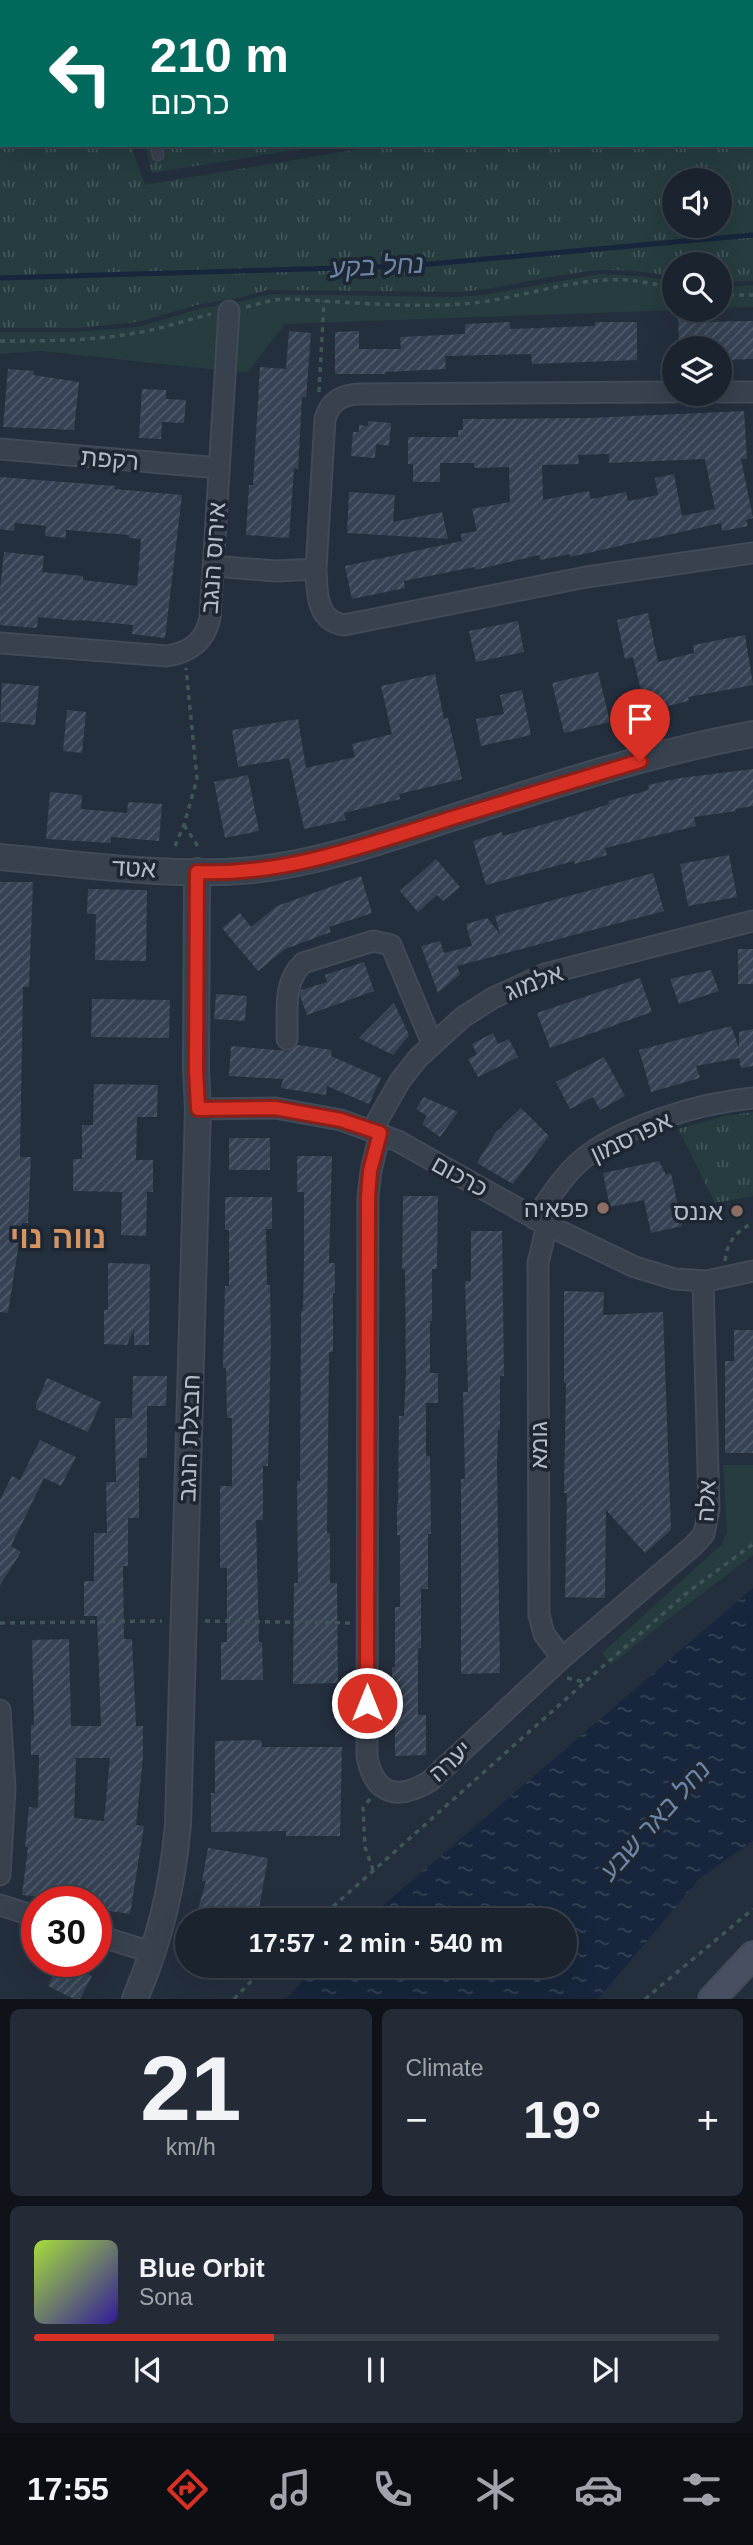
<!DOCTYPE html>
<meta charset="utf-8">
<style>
body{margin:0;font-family:Arial,"Noto Sans Hebrew",sans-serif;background:#242b36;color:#f1f3f6;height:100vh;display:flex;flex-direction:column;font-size:26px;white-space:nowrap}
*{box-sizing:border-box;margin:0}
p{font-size:23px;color:#a0a4aa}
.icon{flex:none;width:38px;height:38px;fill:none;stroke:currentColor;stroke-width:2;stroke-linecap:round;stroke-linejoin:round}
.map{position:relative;height:1999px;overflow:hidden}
.details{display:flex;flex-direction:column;gap:10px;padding:10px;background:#0f1319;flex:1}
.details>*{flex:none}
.hud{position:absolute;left:0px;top:0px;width:754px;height:147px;box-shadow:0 7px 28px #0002,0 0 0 2px #39404a;background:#00695c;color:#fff;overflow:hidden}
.tools{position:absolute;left:662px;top:168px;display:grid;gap:14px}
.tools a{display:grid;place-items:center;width:70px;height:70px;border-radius:50%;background:#1b232e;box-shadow:0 7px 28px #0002,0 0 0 2px #39404a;font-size:35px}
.speed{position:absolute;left:21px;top:1886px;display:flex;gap:14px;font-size:35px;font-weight:700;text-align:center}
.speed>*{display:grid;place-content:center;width:91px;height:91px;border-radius:50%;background:#1b232e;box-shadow:0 7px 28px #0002,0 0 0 2px #39404a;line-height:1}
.speed .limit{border:10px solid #d22;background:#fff;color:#111}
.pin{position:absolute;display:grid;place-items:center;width:60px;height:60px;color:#fff;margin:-72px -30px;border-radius:50% 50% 50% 0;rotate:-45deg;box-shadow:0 0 7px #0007}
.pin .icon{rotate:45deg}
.me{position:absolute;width:77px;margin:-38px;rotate:0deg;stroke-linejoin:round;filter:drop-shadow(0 0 5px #0008)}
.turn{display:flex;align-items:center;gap:24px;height:147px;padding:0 35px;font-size:32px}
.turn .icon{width:91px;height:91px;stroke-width:2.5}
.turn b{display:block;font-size:49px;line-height:60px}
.big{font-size:52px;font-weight:700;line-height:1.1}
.details .widget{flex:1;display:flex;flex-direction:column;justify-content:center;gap:10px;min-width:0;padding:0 24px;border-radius:10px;background:#242b36}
.details .dial{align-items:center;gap:0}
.dial b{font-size:91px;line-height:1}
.song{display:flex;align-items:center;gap:21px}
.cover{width:84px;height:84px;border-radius:10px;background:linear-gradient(135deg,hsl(80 70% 55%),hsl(250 70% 35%))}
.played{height:7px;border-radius:4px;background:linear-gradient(90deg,#d93025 35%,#39404a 35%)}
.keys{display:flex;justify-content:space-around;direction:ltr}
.heat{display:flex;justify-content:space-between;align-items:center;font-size:38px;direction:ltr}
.details .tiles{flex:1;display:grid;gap:10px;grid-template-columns:1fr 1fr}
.widget:last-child{grid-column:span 2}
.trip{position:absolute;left:175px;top:1908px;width:402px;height:70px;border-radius:35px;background:#1b232e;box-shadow:0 7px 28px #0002,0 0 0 2px #39404a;font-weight:700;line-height:70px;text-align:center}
.tabs{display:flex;height:112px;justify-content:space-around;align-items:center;background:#0b0e12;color:#a0a4aa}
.tabs .icon{width:49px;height:49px}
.tabs .on{color:#d93025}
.tabs b{font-size:32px;color:#f1f3f6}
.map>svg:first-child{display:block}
.grass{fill:url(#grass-tufts);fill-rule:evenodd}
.green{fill:#263c3f}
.water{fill:url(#water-ripples)}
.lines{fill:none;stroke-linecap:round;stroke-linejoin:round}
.stream{stroke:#17263c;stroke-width:5}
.building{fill:url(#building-hatch);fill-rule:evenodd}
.service-casing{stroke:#414a57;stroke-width:13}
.minor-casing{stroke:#414a57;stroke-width:23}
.tertiary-casing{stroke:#414a57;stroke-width:28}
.secondary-casing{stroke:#414a57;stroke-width:30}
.path{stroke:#3f5557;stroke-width:3.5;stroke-dasharray:5 5;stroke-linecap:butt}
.service{stroke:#38414e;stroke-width:10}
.minor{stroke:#38414e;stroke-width:19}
.tertiary{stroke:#38414e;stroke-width:24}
.secondary{stroke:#465061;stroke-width:26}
.route-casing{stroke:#8d1f18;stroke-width:18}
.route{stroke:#d93025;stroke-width:12}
.education-dot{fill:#8d6e63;stroke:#1d2633;stroke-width:2.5}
.labels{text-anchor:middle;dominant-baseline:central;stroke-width:7;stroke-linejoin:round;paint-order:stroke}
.street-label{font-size:24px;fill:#b4bcc9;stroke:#1d2633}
.poi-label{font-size:24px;fill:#b4bcc9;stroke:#1d2633;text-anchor:end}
.water-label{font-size:26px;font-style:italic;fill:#6d86a8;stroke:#1d2633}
.district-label{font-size:32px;font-weight:bold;fill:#d59563;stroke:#1d2633}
</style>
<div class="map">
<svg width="753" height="1999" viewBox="0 0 753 1999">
<defs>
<pattern id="grass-tufts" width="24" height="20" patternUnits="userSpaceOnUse" patternTransform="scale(1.75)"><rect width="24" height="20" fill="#263c3f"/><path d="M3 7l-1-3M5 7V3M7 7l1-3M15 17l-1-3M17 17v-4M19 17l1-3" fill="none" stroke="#435659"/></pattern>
<pattern id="water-ripples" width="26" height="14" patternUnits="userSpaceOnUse" patternTransform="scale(1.75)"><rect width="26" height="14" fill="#17263c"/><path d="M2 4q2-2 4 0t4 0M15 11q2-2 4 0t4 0" fill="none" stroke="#364457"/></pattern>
<pattern id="building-hatch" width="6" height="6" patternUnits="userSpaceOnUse" patternTransform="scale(1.75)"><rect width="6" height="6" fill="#364354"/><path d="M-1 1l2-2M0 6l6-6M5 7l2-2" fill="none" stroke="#515c6b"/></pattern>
</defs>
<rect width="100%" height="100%" fill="#242f3e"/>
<path class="grass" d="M0,0H753V76L752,2H2L0,139Z
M753,85V281L719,282V264H674V276C644,272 612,267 582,272C540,277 500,289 458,292L268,290L242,297L201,304L137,322L75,328H0V148L12,145H131L145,185L383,145H752ZM674,180H719V226H674Z
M145,145H325L152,173Z
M753,1112V1196L715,1203L678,1129L725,1116Z"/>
<path class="green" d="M600,274L640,276L674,281V310H681L285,324L247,373L40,351L0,354V332H75L138,327L202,308L243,301L269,294L458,297L483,295Z
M753,285V307L719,308V287Z
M723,1465H753V1555L662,1624L611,1665L602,1653L721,1545L727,1532Z"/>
<path class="water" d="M753,1588V1841L700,1878L598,1999H286L318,1965H565V1920H366Z"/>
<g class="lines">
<path class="stream" d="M0,278L408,266L753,235"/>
</g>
<path class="building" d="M678,318H702V322L753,321V359L721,360V348H679Z
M510,322V329L595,326V322H637V360L532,364L531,354L445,356L446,369L385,372V374H335V332L359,331V349H401L400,337L465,334V324Z
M289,331L311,333L306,397H302L298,469L294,468L289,538L246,535L249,485H253L260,367L286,369Z
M8,369L34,371L33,375L79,382L74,430L3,427Z
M142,389L166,390V399L186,400L184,423L162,422L161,439L139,438Z
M744,411L747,459H741L753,518L746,520L748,526L722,531L721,523L570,557V554L540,560L539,555L475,570L474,567L404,581L405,588L352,599L345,566L462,541L461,534L477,531L472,509L510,502L509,467L474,468V463H440V482H413V464H408V437H458V430H463V419L589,418ZM609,454V463L705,459L715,509L682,516L674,474L655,478L658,495L628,501L626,492L591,499L589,491L543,500L542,465L579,464L578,455Z
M368,421L391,423L389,446L376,444L375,458L351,456L353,432H359V425L368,426Z
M0,477L115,486V489L182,495L165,638L132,634L133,625L79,620V621L38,617L37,628L0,625V590L4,552L44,556L42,572L83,576V580L137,586L141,539L129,538V535L66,530V538L45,536L46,526L15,523L14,531L0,529Z
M349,492L395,495L393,522L442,512L448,539L347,533Z
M648,613L658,662L694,653L693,645L745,635L753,685L688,697L689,701L646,711L633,657L625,659L617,620Z
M518,621L524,652L476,662L469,631Z
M598,672L610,722L564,733L552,683Z
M435,674L444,719L448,718L462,779L399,794L400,799L344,813L346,820L304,829L289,758L238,767L232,730L298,719L306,768L355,757L352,744L392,734L381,686Z
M2,683L39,686L35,725L0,722Z
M522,690L531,735L481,746L476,719L504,714L500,695Z
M67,710L86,712L82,753L63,751Z
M753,769V806L735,809L736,811L694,817L696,826L605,848L607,855L575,864L574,861L486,885L473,841L502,832L503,836L569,817L609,804L608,801L649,790L648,785L680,778Z
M248,775L259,831L225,838L214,782Z
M50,792L82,795L81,809L127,813L128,802L162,804L159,841L111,837V843L46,839Z
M729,855L737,897L688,906L680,864Z
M436,859L460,887L443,901L437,895L418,912L400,891Z
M653,873L664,911L457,966L460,974L438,993L421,946L440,941L444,953L472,946L466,924L487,918L500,934L495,916Z
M361,876L372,913L329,927L331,932L285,949L258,971L222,928L240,913L251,927L277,906Z
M0,882H33L29,987H23L20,1157H31L28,1223H22L8,1313L0,1312Z
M88,889L147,890L146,961L95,960L96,914H87Z
M738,949H753V984H738Z
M364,962L374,991L307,1015L300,996L301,990L327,982L325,975Z
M711,970L719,991L679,1004L670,979Z
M640,978L652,1012L550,1048L537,1013Z
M216,994L247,996L245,1021L214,1019Z
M92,999L170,1000L169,1038L91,1037Z
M394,1003L409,1035L393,1055L359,1038Z
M731,1026L739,1048V1032L753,1029V1066L741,1068L739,1058L696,1066L700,1078L651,1092L639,1050Z
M493,1033L498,1044L509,1039L518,1057L478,1077L468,1059L477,1054L472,1044Z
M298,1045L332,1050L331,1056L381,1078L369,1104L327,1086L326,1095L281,1088L283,1079L229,1076L231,1046L288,1051Z
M604,1057L625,1096L600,1110L593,1097L570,1109L556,1082Z
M94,1084L158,1085L157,1117H137L136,1160H153V1192H147L146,1236L121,1235L122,1192L73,1191V1159H82V1125H93Z
M424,1097L458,1112L440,1137L422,1124L427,1116L416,1109Z
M521,1108L549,1136L513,1184L477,1163L496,1132L502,1127L504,1129L502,1126Z
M229,1138H270V1170H229Z
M297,1156H332L329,1263H335V1293H333V1352H329L327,1533H330V1583H337L338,1683L293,1684L294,1583H298L297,1481H300L301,1311H303L304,1263V1192H297Z
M659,1161L666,1175L671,1173L682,1226L651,1233L644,1200L610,1207L603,1173Z
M403,1196H438L437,1269H432V1321H430V1373H438V1403H426V1456H430L431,1534H428V1589H421V1648H418V1715H426V1755L395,1756V1696H392V1667H395V1607H400V1535H397V1504H398L399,1416H404L406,1373L405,1269H402Z
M225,1197H272V1229H266L267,1285H270L271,1339L268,1466H263V1520H256L259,1642H262L263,1680H221V1642H227V1568H220V1486H232V1418H227L226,1368H223L225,1286H229V1230H225Z
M471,1231H502L504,1376H500V1430H498L497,1466L500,1673L461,1674V1479H465L463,1392H468L465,1281H471Z
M108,1263L150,1264L149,1345H134V1329L127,1345L104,1344V1310H108Z
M564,1291L604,1292L603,1315L663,1312L671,1530L645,1553L606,1510L605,1598L565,1597L567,1493H564L566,1383H564Z
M734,1330H753V1453H725V1361H734Z
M133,1376H167L166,1406H147V1458H139V1518H128V1566H123L124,1639H132L136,1726H143V1757L136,1825L144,1826L130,1914L96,1909V1902L22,1895L28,1847H25L29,1807L38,1808L39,1755H31V1725H34L32,1640L69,1639L71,1726H101L97,1616H84V1581H94V1533H107L106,1482H116L115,1418H132ZM76,1758H110L104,1821L74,1818Z
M47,1378L101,1402L88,1432L36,1409V1404Z
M40,1440L76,1457L61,1486L44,1478L11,1546L21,1552L0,1585V1500L12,1476L20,1480Z
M261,1740L262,1747H342L340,1836H286V1831L211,1832V1793H215V1741Z
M208,1848L268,1858L257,1920H195L206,1881H202Z
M60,1962H65L92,1976L80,1999H74L48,1986Z"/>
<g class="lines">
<g class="service-casing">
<path id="service" d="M124,0V2
M156,145L158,155"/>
</g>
<g class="minor-casing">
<path id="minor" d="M719,392H753
M0,449L219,468
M213,566L276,571L316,569C317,592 316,621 344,625L586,577L753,553
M316,569L325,419C330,401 343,394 361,394L674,392
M0,643L167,656C191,652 205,641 210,618L229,311
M287,1039C288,1013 282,983 303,963L373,941L391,945L432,1043
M198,1109L275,1108L341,1120L398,1141L547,1225L635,1267L675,1279L707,1281L753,1271
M372,1130L400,1081L418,1058L463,1017L493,998L545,974L753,921
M380,1133L371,1171L368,1197L367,1756C374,1795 398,1801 430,1781L562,1658L693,1546L704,1534L709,1509L703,1281
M535,1219C548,1200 561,1179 578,1163C618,1127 699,1103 753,1098
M547,1225L538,1263L539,1615L544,1634L562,1658
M0,1710L5,1788L0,1875
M0,1905L37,1917
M96,1935L154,1953"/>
</g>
<g class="tertiary-casing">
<path id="tertiary" d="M0,857C80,864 174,878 253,870C320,863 384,840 448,819C548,787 649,753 753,734
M135,1999C160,1939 172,1890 178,1825L198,1109L196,1069L197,871"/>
</g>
<g class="secondary-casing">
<path id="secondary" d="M712,1999L753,1955"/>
</g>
<path class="path" d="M719,295H753
M246,307L273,300L289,299C350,302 412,309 472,303C523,298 574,277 626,280C642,281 658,285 674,288
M0,341C46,341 91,341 136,333C162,329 186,320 211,314
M319,392L324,301
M184,825L199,848
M175,846L184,825L197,779L186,668
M725,1261C727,1242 736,1231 753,1223
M205,1621L351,1623
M0,1623L162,1621
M567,1678L585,1682L688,1592L753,1544
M370,1799L363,1808L365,1847L373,1870
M318,1920L585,1682
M257,1965L263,1968
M234,1999L267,1965
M645,1999L753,1909"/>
<use href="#service" class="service"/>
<use href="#minor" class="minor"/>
<use href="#tertiary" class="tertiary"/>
<use href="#secondary" class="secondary"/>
</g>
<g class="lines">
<g class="route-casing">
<path id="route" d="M367,1703L368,1197L370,1171L380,1133L341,1120L275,1108L198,1109L196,1069L197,872C285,876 369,844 452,818C514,799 577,780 640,761"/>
</g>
<use href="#route" class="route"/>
</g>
<g class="education-dot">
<circle cx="603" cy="1208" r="7"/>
<circle cx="737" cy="1211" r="7"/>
</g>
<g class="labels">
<g class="street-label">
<text transform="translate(110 459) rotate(5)">רקפת</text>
<text transform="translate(213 558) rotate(-86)">אירוס הנגב</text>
<text transform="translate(134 868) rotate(3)">אטד</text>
<text transform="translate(534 982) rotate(-21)">אלמוג</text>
<text transform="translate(631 1137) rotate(-25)">אפרסמון</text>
<text transform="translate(460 1176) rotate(29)">כרכום</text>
<text transform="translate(189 1438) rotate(-88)">חבצלת הנגב</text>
<text transform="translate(538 1445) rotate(-90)">גומא</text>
<text transform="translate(706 1501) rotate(-87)">אלה</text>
<text transform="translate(450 1761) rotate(-42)">יערה</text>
</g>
<g class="poi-label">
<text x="589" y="1208">פפאיה</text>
<text x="723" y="1211">אננס</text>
</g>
<g class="water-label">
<text transform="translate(377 266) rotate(-3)">נחל בקע</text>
<text transform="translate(655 1820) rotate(-48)">נחל באר שבע</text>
</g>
<g class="district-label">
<text x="58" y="1237">נווה נוי</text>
</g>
</g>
</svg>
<div class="tools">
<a><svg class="icon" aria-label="sound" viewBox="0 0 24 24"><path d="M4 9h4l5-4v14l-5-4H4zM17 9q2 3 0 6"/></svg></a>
<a><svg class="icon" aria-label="search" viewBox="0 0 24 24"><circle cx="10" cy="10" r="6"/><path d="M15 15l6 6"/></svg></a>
<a><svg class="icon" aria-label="layers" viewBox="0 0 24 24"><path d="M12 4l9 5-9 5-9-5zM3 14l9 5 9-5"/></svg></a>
</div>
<div class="speed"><div class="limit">30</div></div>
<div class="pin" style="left:640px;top:761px;background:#d93025"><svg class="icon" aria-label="arrive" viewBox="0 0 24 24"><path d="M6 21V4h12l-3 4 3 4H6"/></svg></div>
<svg class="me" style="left:367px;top:1703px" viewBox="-20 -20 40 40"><circle r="17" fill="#d93025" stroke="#fff" stroke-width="3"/><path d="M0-11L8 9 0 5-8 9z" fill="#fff"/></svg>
<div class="trip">17:57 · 2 min · 540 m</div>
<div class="hud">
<div class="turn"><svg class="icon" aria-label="left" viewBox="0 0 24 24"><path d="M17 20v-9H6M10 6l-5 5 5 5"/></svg><div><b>210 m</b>כרכום</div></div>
</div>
</div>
<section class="details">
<div class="tiles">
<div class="widget dial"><b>21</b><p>km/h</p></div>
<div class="widget"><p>Climate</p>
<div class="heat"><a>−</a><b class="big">19°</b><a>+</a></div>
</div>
<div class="widget">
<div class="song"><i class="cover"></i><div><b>Blue Orbit</b><p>Sona</p></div></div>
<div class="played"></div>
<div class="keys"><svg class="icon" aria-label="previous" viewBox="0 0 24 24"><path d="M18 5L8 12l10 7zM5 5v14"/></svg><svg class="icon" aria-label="pause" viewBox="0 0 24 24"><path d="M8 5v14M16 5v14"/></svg><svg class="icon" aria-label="next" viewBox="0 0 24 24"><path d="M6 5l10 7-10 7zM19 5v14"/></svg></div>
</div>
</div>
</section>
<nav class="tabs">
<b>17:55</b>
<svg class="icon on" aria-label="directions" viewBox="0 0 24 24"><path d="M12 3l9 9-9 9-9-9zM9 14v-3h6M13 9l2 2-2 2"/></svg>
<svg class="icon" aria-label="music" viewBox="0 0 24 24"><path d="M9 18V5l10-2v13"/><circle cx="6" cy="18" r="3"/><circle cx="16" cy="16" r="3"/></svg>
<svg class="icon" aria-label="phone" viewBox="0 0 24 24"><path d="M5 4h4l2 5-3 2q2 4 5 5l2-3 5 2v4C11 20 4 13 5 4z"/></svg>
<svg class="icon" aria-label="climate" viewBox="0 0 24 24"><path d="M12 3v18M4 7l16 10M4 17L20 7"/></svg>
<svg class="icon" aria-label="car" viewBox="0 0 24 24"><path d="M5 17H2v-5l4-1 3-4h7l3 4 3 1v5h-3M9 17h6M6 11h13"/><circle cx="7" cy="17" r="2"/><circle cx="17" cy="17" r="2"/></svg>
<svg class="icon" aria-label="filters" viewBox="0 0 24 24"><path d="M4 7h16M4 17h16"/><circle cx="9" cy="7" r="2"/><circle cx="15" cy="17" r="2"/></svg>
</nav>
